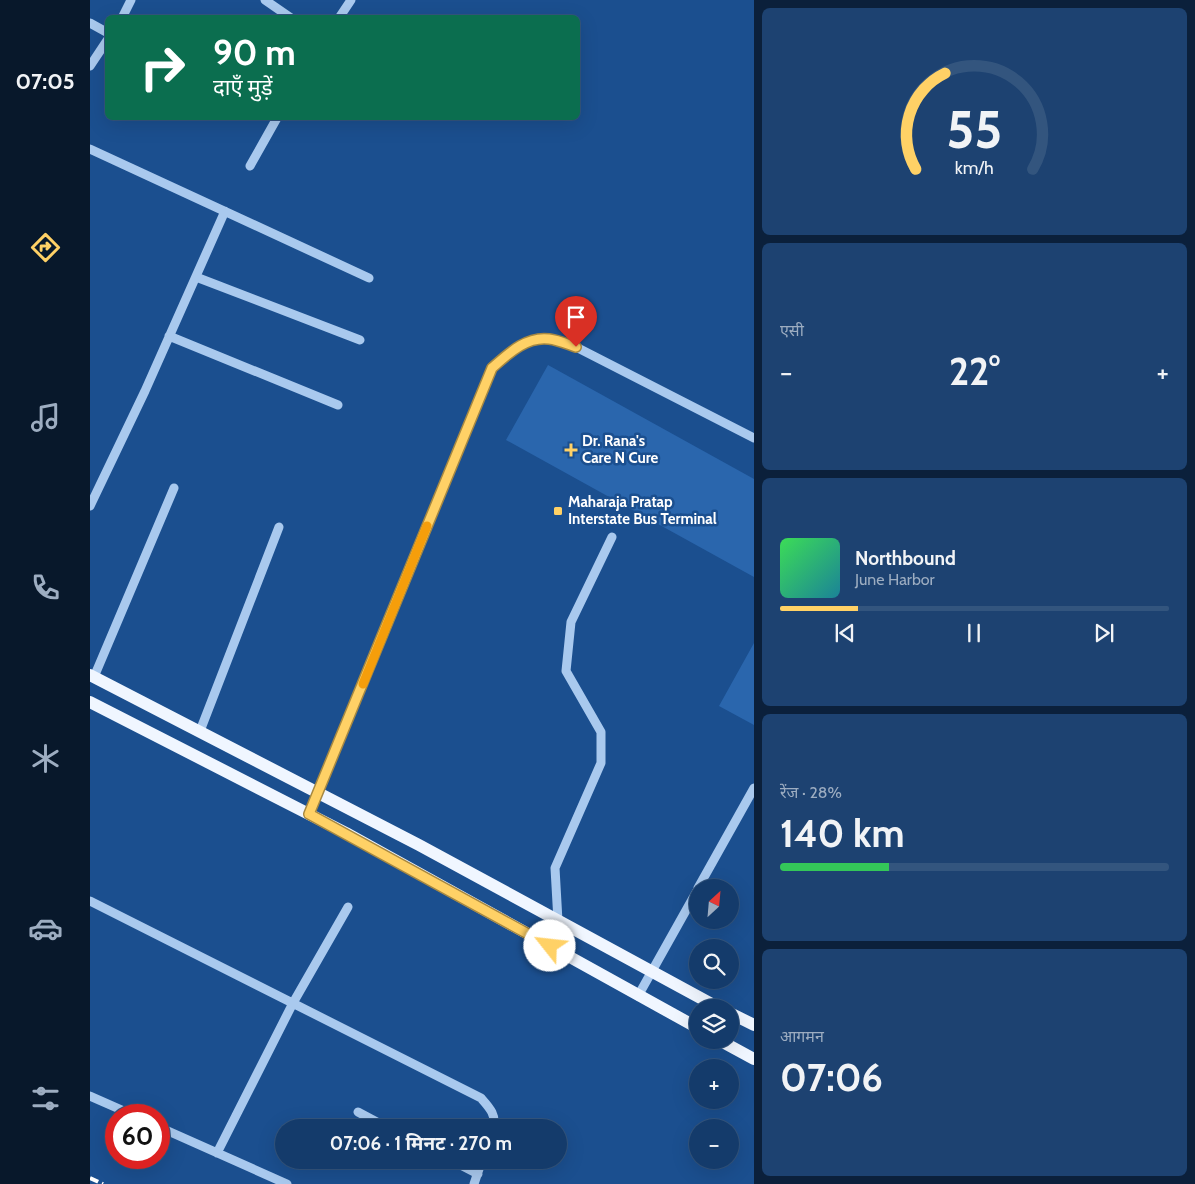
<!DOCTYPE html>
<html lang="hi">
<meta charset="utf-8">
<style>
body{margin:0;font-family:Cabin,"Noto Sans Devanagari",sans-serif;background:#1d4271;color:#f1f3f6;height:100vh;display:flex;flex-direction:column;font-size:19px;white-space:nowrap}
*{box-sizing:border-box;margin:0}
p{font-size:16px;color:#9dadc1}
.icon{flex:none;width:28px;height:28px;fill:none;stroke:currentColor;stroke-width:2;stroke-linecap:round;stroke-linejoin:round}
.map{position:relative;flex:1;overflow:hidden}
.drawer{display:flex;flex-direction:column;gap:8px;padding:8px;background:#0b203b;width:441px}
.drawer>*{flex:none}
.guide{position:absolute;left:15px;top:15px;width:475px;height:105px;border-radius:8px;box-shadow:0 5px 20px #0002,0 0 0 1px #33557e;background:#0b6e4f;color:#fff;overflow:hidden}
.needle{width:32px;rotate:26deg}
.fabs{position:absolute;left:599px;top:879px;display:grid;gap:10px}
.fabs a{display:grid;place-items:center;width:50px;height:50px;border-radius:50%;background:#143b6b;box-shadow:0 5px 20px #0002,0 0 0 1px #33557e;font-size:25px}
.speed{position:absolute;left:15px;top:1104px;display:flex;gap:10px;font-size:25px;font-weight:700;text-align:center}
.speed>*{display:grid;place-content:center;width:65px;height:65px;border-radius:50%;background:#143b6b;box-shadow:0 5px 20px #0002,0 0 0 1px #33557e;line-height:1}
.speed .limit{border:8px solid #d22;background:#fff;color:#111}
.pin{position:absolute;display:grid;place-items:center;width:42px;height:42px;color:#fff;margin:-51px -21px;border-radius:50% 50% 50% 0;rotate:-45deg;box-shadow:0 0 5px #0007}
.pin .icon{rotate:45deg}
.me{position:absolute;width:55px;margin:-28px;rotate:299deg;stroke-linejoin:round;filter:drop-shadow(0 0 4px #0008)}
.turn{display:flex;align-items:center;gap:18px;height:105px;padding:0 25px;font-size:22px}
.turn .icon{width:65px;height:65px;stroke-width:2.5}
.turn b{display:block;font-size:35px;line-height:42px}
.big{font-size:38px;font-weight:700;line-height:1.1}
.drawer .card{flex:1;display:flex;flex-direction:column;justify-content:center;gap:8px;min-width:0;padding:0 18px;border-radius:8px;background:#1d4271}
.drawer .dial{align-items:center;gap:0}
.dial svg{height:130px;overflow:visible;fill:none;stroke:#33557e;stroke-width:7;stroke-linecap:round;text-anchor:middle}
.dial text{fill:#f1f3f6;stroke:none}
.song{display:flex;align-items:center;gap:15px}
.cover{width:60px;height:60px;border-radius:8px;background:linear-gradient(135deg,hsl(130 70% 55%),hsl(190 70% 35%))}
.played{height:5px;border-radius:2px;background:linear-gradient(90deg,#ffd166 20%,#33557e 20%)}
.keys{display:flex;justify-content:space-around;direction:ltr}
.heat{display:flex;justify-content:space-between;align-items:center;font-size:28px;direction:ltr}
.charge{height:8px;border-radius:4px;background:linear-gradient(90deg,#34c759 28%,#33557e 0)}
.trip{position:absolute;left:185px;top:1119px;width:292px;height:50px;border-radius:25px;background:#143b6b;box-shadow:0 5px 20px #0002,0 0 0 1px #33557e;font-weight:700;line-height:50px;text-align:center}
main{display:flex;flex:1;min-height:0}
.dock{display:flex;flex-direction:column;width:90px;justify-content:space-around;align-items:center;background:#08182b;color:#9dadc1}
.dock .icon{width:35px;height:35px}
.dock .current{color:#ffd166}
.dock b{font-size:22px;color:#f1f3f6}
.map>svg:first-child{display:block}
.building{fill:#2a66ad}
.lines{fill:none;stroke-linecap:round;stroke-linejoin:round}
.minor{stroke:#a9c9ee;stroke-width:9}
.major{stroke:#f0f6ff;stroke-width:12}
.rail{stroke:#fff;stroke-width:4;stroke-dasharray:9 4;stroke-linecap:butt}
.route-casing{stroke:#a68842;stroke-width:12}
.route{stroke:#ffd166;stroke-width:9}
.slow{stroke:#f59e0b;stroke-width:9}
.poi-dot{fill:#ffd166;stroke:#1b4f8f;stroke-width:2}
.labels{text-anchor:middle;dominant-baseline:central;stroke-width:5;stroke-linejoin:round;paint-order:stroke}
.poi-label{font-size:15px;font-weight:bold;fill:#fff;stroke:#1b4f8f;text-anchor:start}
</style>
<main>
<nav class="dock">
<b>07:05</b>
<svg class="icon current" aria-label="directions" viewBox="0 0 24 24"><path d="M12 3l9 9-9 9-9-9zM9 14v-3h6M13 9l2 2-2 2"/></svg>
<svg class="icon" aria-label="music" viewBox="0 0 24 24"><path d="M9 18V5l10-2v13"/><circle cx="6" cy="18" r="3"/><circle cx="16" cy="16" r="3"/></svg>
<svg class="icon" aria-label="phone" viewBox="0 0 24 24"><path d="M5 4h4l2 5-3 2q2 4 5 5l2-3 5 2v4C11 20 4 13 5 4z"/></svg>
<svg class="icon" aria-label="climate" viewBox="0 0 24 24"><path d="M12 3v18M4 7l16 10M4 17L20 7"/></svg>
<svg class="icon" aria-label="car" viewBox="0 0 24 24"><path d="M5 17H2v-5l4-1 3-4h7l3 4 3 1v5h-3M9 17h6M6 11h13"/><circle cx="7" cy="17" r="2"/><circle cx="17" cy="17" r="2"/></svg>
<svg class="icon" aria-label="filters" viewBox="0 0 24 24"><path d="M4 7h16M4 17h16"/><circle cx="9" cy="7" r="2"/><circle cx="15" cy="17" r="2"/></svg>
</nav>
<div class="map">
<svg width="664" height="1184" viewBox="0 0 664 1184">
<rect width="100%" height="100%" fill="#1b4f8f"/>
<path class="building" d="M458,365L664,479V577L416,440Z
M664,643V725L629,706Z"/>
<g class="lines">
<path class="minor" d="M175,0L201,18
M32,18L41,0
M249,18L261,0
M0,23L18,33
M0,66L18,39
M0,149L279,278
M160,166L187,118
M106,277L270,340
M79,336L248,405
M0,506L55,391L135,211
M4,677L84,488
M110,731L189,527
M219,814L402,368C418,353 436,336 459,339C468,340 477,344 486,347L664,438
M608,888L664,788
M0,901L391,1098C399,1107 407,1115 403,1128
M460,946L468,921L465,868L511,763V732L476,671L481,622L522,537
M548,996L608,889
M0,1096L43,1115
M268,1112L298,1128
M69,1127L197,1184
M127,1153L203,1003L258,907
M361,1160L388,1174
M384,1184L392,1160"/>
<path class="major" d="M0,675L329,845L629,1008
M0,702L256,833L608,1028
M640,1013L664,1025
M629,1040L664,1059"/>
<path class="rail" d="M0,1178L13,1184"/>
</g>
<g class="lines">
<g class="route-casing">
<path id="route" d="M460,946L219,814L402,368C418,354 436,336 459,339C468,340 477,344 486,347"/>
</g>
<use href="#route" class="route"/>
<path class="slow" d="M273,684L337,526"/>
</g>
<g class="poi-dot">
<path d="M478.5 442.5h5v5h5v5h-5v5h-5v-5h-5v-5h5z"/>
<rect x="463" y="506" width="10" height="10" rx="2.5"/>
</g>
<g class="labels">
<g class="poi-label">
<text x="492" y="441">Dr. Rana's<tspan x="492" dy="17">Care N Cure</tspan></text>
<text x="478" y="502">Maharaja Pratap<tspan x="478" dy="17">Interstate Bus Terminal</tspan></text>
</g>
</g>
</svg>
<div class="fabs">
<a><svg class="needle" viewBox="-14 -14 28 28"><path d="M0-13l5 13h-10z" fill="#e53935"/><path d="M0 13l5-13h-10z" fill="#9dadc1"/></svg></a>
<a><svg class="icon" aria-label="search" viewBox="0 0 24 24"><circle cx="10" cy="10" r="6"/><path d="M15 15l6 6"/></svg></a>
<a><svg class="icon" aria-label="layers" viewBox="0 0 24 24"><path d="M12 4l9 5-9 5-9-5zM3 14l9 5 9-5"/></svg></a>
<a>+</a>
<a>−</a>
</div>
<div class="speed"><div class="limit">60</div></div>
<div class="pin" style="left:486px;top:347px;background:#d93025"><svg class="icon" aria-label="arrive" viewBox="0 0 24 24"><path d="M6 21V4h12l-3 4 3 4H6"/></svg></div>
<svg class="me" style="left:460px;top:946px" viewBox="-20 -20 40 40"><circle r="19" fill="#fff"/><path d="M0-13L10 11 0 6-10 11z" fill="#ffd166"/></svg>
<div class="trip">07:06 · 1 मिनट · 270 m</div>
<div class="guide">
<div class="turn"><svg class="icon" aria-label="right" viewBox="0 0 24 24"><path d="M7 20v-9h11M14 6l5 5-5 5"/></svg><div><b>90 m</b>दाएँ मुड़ें</div></div>
</div>
</div>
<section class="drawer">
<div class="card dial"><svg viewBox="0 0 100 80">
<path d="M14 69A42 42 0 1 1 86 69"/>
<path d="M14 69A42 42 0 0 1 32 10" stroke="#ffd166"/>
<text x="50" y="56" font-size="32" font-weight="700">55</text>
<text x="50" y="72" font-size="11">km/h</text>
</svg></div>
<div class="card"><p>एसी</p>
<div class="heat"><a>−</a><b class="big">22°</b><a>+</a></div>
</div>
<div class="card">
<div class="song"><i class="cover"></i><div><b>Northbound</b><p>June Harbor</p></div></div>
<div class="played"></div>
<div class="keys"><svg class="icon" aria-label="previous" viewBox="0 0 24 24"><path d="M18 5L8 12l10 7zM5 5v14"/></svg><svg class="icon" aria-label="pause" viewBox="0 0 24 24"><path d="M8 5v14M16 5v14"/></svg><svg class="icon" aria-label="next" viewBox="0 0 24 24"><path d="M6 5l10 7-10 7zM19 5v14"/></svg></div>
</div>
<div class="card"><p>रेंज · 28%</p><b class="big">140 km</b><div class="charge"></div></div>
<div class="card"><p>आगमन</p><b class="big">07:06</b></div>
</section>
</main>
